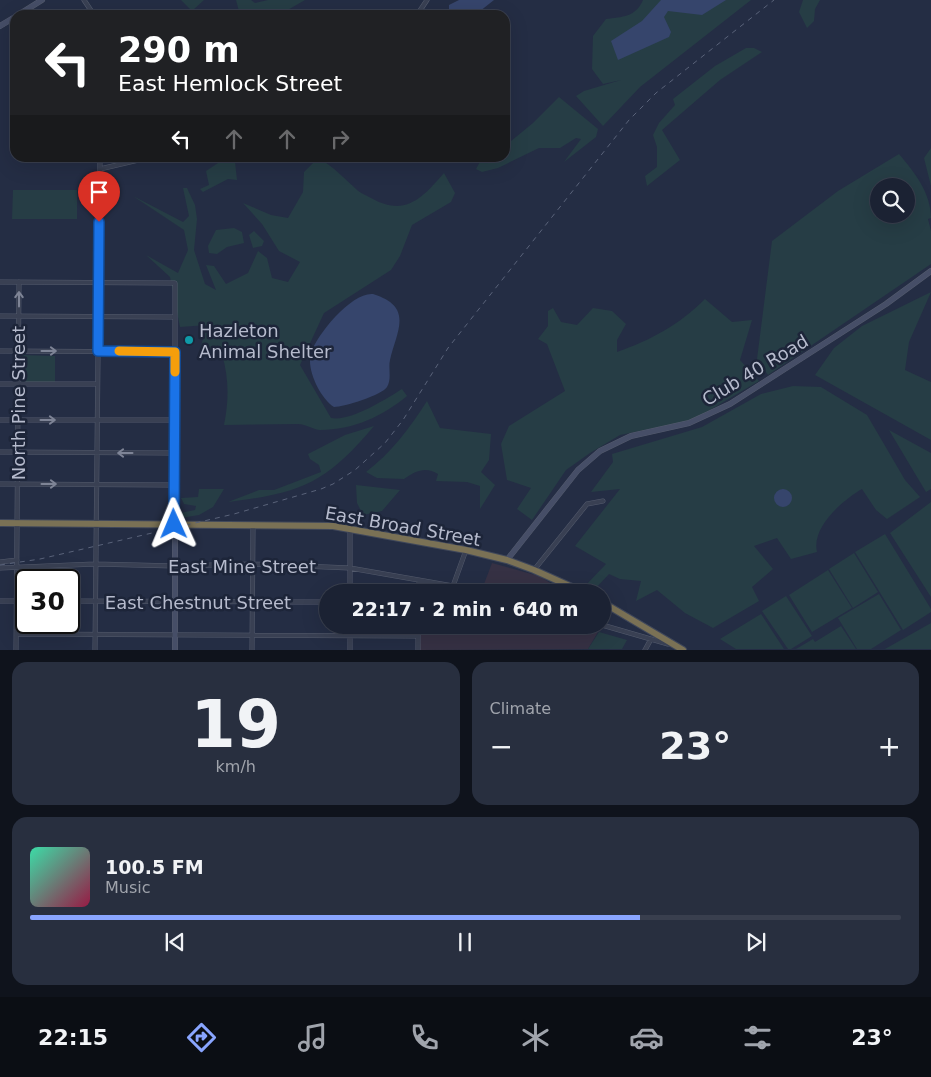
<!DOCTYPE html>
<meta charset="utf-8">
<style>
body{margin:0;font-family:"DejaVu Sans",sans-serif;background:#282f3f;color:#f1f3f6;height:100vh;display:flex;flex-direction:column;font-size:19px;white-space:nowrap}
*{box-sizing:border-box;margin:0}
p{font-size:16px;color:#a0a4ac}
.icon{flex:none;width:28px;height:28px;fill:none;stroke:currentColor;stroke-width:2;stroke-linecap:round;stroke-linejoin:round}
.map{position:relative;height:650px;overflow:hidden}
.sheet{display:flex;flex-direction:column;gap:12px;padding:12px;background:#0f131c;flex:1}
.sheet>*{flex:none}
.banner{position:absolute;left:10px;top:10px;width:500px;height:152px;border-radius:15px;box-shadow:0 5px 20px #0002,0 0 0 1px #393f4e;background:#202124;color:#fff;overflow:hidden}
.fabs{position:absolute;left:870px;top:178px;display:grid;gap:10px}
.fabs a{display:grid;place-items:center;width:45px;height:45px;border-radius:50%;background:#1b2233;box-shadow:0 5px 20px #0002,0 0 0 1px #393f4e;font-size:25px}
.speed{position:absolute;left:15px;top:569px;display:flex;gap:10px;font-size:25px;font-weight:700;text-align:center}
.speed>*{display:grid;place-content:center;width:65px;height:65px;border-radius:50%;background:#1b2233;box-shadow:0 5px 20px #0002,0 0 0 1px #393f4e;line-height:1}
.speed .limit{border:2px solid #111;border-radius:8px;background:#fff;color:#111}
.pin{position:absolute;display:grid;place-items:center;width:42px;height:42px;color:#fff;margin:-51px -21px;border-radius:50% 50% 50% 0;rotate:-45deg;box-shadow:0 0 5px #0007}
.pin .icon{rotate:45deg}
.me{position:absolute;width:55px;margin:-28px;rotate:359deg;stroke-linejoin:round;filter:drop-shadow(0 0 4px #0008)}
.turn{display:flex;align-items:center;gap:18px;height:105px;padding:0 25px;font-size:22px}
.turn .icon{width:65px;height:65px;stroke-width:2.5}
.turn b{display:block;font-size:35px;line-height:42px}
.lanes{display:flex;align-items:center;height:48px;padding:0 25px;background:#0003;justify-content:center;gap:25px;direction:ltr}
.lanes .off{opacity:.35}
.big{font-size:38px;font-weight:700;line-height:1.1}
.sheet .card{flex:1;display:flex;flex-direction:column;justify-content:center;gap:8px;min-width:0;padding:0 18px;border-radius:15px;background:#282f3f}
.sheet .dial{align-items:center;gap:0}
.dial b{font-size:65px;line-height:1}
.song{display:flex;align-items:center;gap:15px}
.cover{width:60px;height:60px;border-radius:8px;background:linear-gradient(135deg,hsl(160 70% 55%),hsl(340 70% 35%))}
.played{height:5px;border-radius:2px;background:linear-gradient(90deg,#89a5ff 70%,#393f4e 70%)}
.keys{display:flex;justify-content:space-around;direction:ltr}
.heat{display:flex;justify-content:space-between;align-items:center;font-size:28px;direction:ltr}
.sheet .tiles{flex:1;display:grid;gap:12px;grid-template-columns:1fr 1fr}
.card:last-child{grid-column:span 2}
.trip{position:absolute;left:319px;top:584px;width:292px;height:50px;border-radius:25px;background:#1b2233;box-shadow:0 5px 20px #0002,0 0 0 1px #393f4e;font-weight:700;line-height:50px;text-align:center}
.menu{display:flex;height:80px;justify-content:space-around;align-items:center;background:#0b0e14;color:#a0a4ac}
.menu .icon{width:35px;height:35px}
.menu .active{color:#89a5ff}
.menu b{font-size:22px;color:#f1f3f6}
.map>svg:first-child{display:block}
.medical{fill:#363144}
.green{fill:#263d45;fill-rule:evenodd}
.water{fill:#36456c}
.lines{fill:none;stroke-linecap:round;stroke-linejoin:round}
.street-casing{stroke:#545b6d;stroke-width:5}
.secondary-casing{stroke:#545b6d;stroke-width:6}
.highway-casing{stroke:#40485b;stroke-width:8}
.street{stroke:#394053;stroke-width:4}
.secondary{stroke:#464e67;stroke-width:5}
.highway{stroke:#7a7155;stroke-width:6}
.rail{stroke:#5a637a;stroke-width:1;stroke-dasharray:5 5;stroke-linecap:butt}
.oneway{stroke:#7e8496}
.route-casing{stroke:#114b97;stroke-width:12}
.route{stroke:#1a73e8;stroke-width:9}
.slow{stroke:#f59e0b;stroke-width:9}
.culture-dot{fill:#0f9aa8;stroke:#1d2539;stroke-width:2}
.labels{text-anchor:middle;dominant-baseline:central;stroke-width:5;stroke-linejoin:round;paint-order:stroke}
.poi-label{font-size:18px;fill:#b6bbcd;stroke:#1d2539;text-anchor:start}
.street-label{font-size:18px;fill:#b6bbcd;stroke:#1d2539}
</style>
<div class="map">
<svg width="931" height="650" viewBox="0 0 931 650">
<rect width="100%" height="100%" fill="#242d44"/>
<path class="medical" d="M492,563L539,576L565,592H481Z
M421,625H602L588,649L420,650Z"/>
<path class="green" d="M181,0H204L192,11Z
M236,0H251L255,3L268,0H305L279,15H240Z
M643,0H751L640,87L603,126L576,96L584,91L621,80L603,84L592,69L593,36L606,19C622,17 636,17 643,0Z
M803,0H820L815,9L814,21L807,28L799,12Z
M746,48H754L762,52L720,80L662,130L680,160L647,186L645,176L657,167V147L653,135L659,123L675,105L673,99L715,66Z
M559,97L598,129L596,137L564,162L581,139L576,138L560,148H539L498,168L482,172L476,169L482,158H505V146L533,123Z
M931,148V186L924,158Z
M899,154C915,173 931,193 931,218L928,219L931,231V264L768,375L757,359L772,241L838,191ZM879,186H906V214H879Z
M218,158H231L230,163L235,162L237,180L228,179L203,192L200,189L209,185L206,171L218,163Z
M318,158C332,165 345,179 356,189C361,194 368,196 373,199C406,217 423,197 444,173L455,193L451,202L412,225L400,256L391,270L324,313L300,365L331,418C350,422 386,399 402,389L407,396C383,416 353,430 320,430C314,430 306,424 298,424L224,425C229,400 229,379 222,354L198,356L207,325L180,327L170,277L146,255L178,273L188,250L184,230L133,196L183,222L189,216L183,188H187L195,205L197,219L194,250L205,284L216,290L206,265L214,266L226,284L248,273L258,251L267,258L272,278L288,282L300,262L279,251L262,224L243,203L271,215L288,218L303,192L304,172Z
M13,190H77V219H12Z
M234,228L242,232L244,243L227,247L217,254L209,253L208,246L216,230Z
M254,231L264,241L262,246L253,248L249,235Z
M931,292L909,342L905,370L931,382V440L815,375L834,348L862,326Z
M705,299L732,322L752,320L740,360L759,381L693,420L620,435L590,453L566,470L532,520L517,509L531,488L507,480L501,444L509,426L565,391L547,344L538,339L548,326V311L553,308L561,322L577,325L593,308L612,311L626,324L617,340V352C651,340 679,325 705,299Z
M22,355L55,356V382H21Z
M793,386L821,387L867,415L905,480L920,497L887,519L876,510L862,489C843,500 811,527 817,552L791,559L777,538L754,546L773,569L752,587L759,601L713,628L685,613L657,590L636,601L641,581L620,579L609,574L595,589L586,585L606,564L575,546L620,489L591,492L613,462L612,454L702,427L761,394Z
M427,401L440,428L491,434L489,460L481,472L495,485L480,509V486L467,482L436,481L438,474C426,466 415,471 404,479L377,478L366,472C391,453 410,428 427,401Z
M374,426C326,483 302,493 228,502L259,490H274L321,472L319,465L310,459L308,454L345,435Z
M889,430L931,453V489L926,492Z
M356,485L400,490L382,511L363,515L357,503Z
M199,489H224L213,507L199,515L181,518L180,513L195,510L196,506L184,504L181,498L198,497Z
M931,502V597L890,533Z
M885,534L931,609V612L903,630L855,552Z
M854,553L878,592L853,608L829,569Z
M828,570L852,608L812,632L789,595Z
M437,587C449,591 460,588 472,592H433L430,589Z
M879,594L901,630L871,649H857L838,618Z
M786,596L812,636L791,649H788L762,611Z
M761,614L784,649H736L720,639Z
M931,623V649H885Z
M841,626L856,649H796L813,639L815,642Z
M599,632L627,640L622,649H588Z"/>
<path class="water" d="M459,0H494L475,15H443L449,9V5Z
M661,0H726L702,15L668,11L664,17L671,32L669,37L618,60L611,41L642,21Z
M373,294C415,307 396,332 390,360C388,368 392,379 387,387C382,395 344,407 334,407C320,398 306,369 311,353C317,334 352,292 373,294Z
M774 498a9 9 0 1 1 18 0a9 9 0 1 1-18 0Z"/>
<g class="lines">
<g class="street-casing">
<path id="street" d="M84,0L94,15
M417,15L427,0
M100,169L147,158
M0,282L175,283V524
M0,316L175,317
M0,351L175,352
M0,384H97
M0,420H174
M0,452L174,453
M0,484L174,485
M0,562L17,560
M0,568L95,564L175,566L253,564L350,568L453,586L466,550
M534,570L587,504L603,501
M350,592V528
M418,592V580
M0,601H26
M69,601L328,602
M602,625L668,644
M17,634L418,636
M16,650L19,282
M95,650L100,158
M252,650L253,525
M350,650V625
M418,650V625
M645,650L651,639"/>
</g>
<g class="secondary-casing">
<path id="secondary" d="M18,15L42,0
M0,26L15,17
M507,560L578,470L600,451L631,436L689,423L730,404L886,304L931,271
M175,650V524"/>
</g>
<g class="highway-casing">
<path id="highway" d="M0,523L333,526L466,550L507,560L534,570L583,592
M602,602L683,650"/>
</g>
<use href="#street" class="street"/>
<use href="#secondary" class="secondary"/>
<use href="#highway" class="highway"/>
<path class="rail" d="M0,565L40,559L234,514L321,489L333,484L355,470L385,443L403,420L448,348L629,120L656,93L774,0"/>
</g>
<defs><path id="oneway-shaft" d="M-6 0H5M1.5-3L5.5 0L1.5 3" fill="none" stroke-width="1.6" stroke-linecap="round" stroke-linejoin="round" transform="scale(1.25)"/></defs>
<g class="oneway">
<use href="#oneway-shaft" transform="translate(19 299) rotate(-90)"/>
<use href="#oneway-shaft" transform="translate(49 351)"/>
<use href="#oneway-shaft" transform="translate(48 420)"/>
<use href="#oneway-shaft" transform="translate(125 453) rotate(-180)"/>
<use href="#oneway-shaft" transform="translate(49 484)"/>
</g>
<g class="lines">
<g class="route-casing">
<path id="route" d="M99,222L98,351L175,352L174,524"/>
</g>
<use href="#route" class="route"/>
<path class="slow" d="M119,351L175,352V372"/>
</g>
<circle class="culture-dot" cx="189" cy="340" r="5"/>
<g class="labels">
<g class="poi-label">
<text x="199" y="330">Hazleton<tspan x="199" dy="21">Animal Shelter</tspan></text>
</g>
<g class="street-label">
<text transform="translate(755 370) rotate(-31)">Club 40 Road</text>
<text transform="translate(18 403) rotate(-90)">North Pine Street</text>
<text transform="translate(403 526) rotate(10)">East Broad Street</text>
<text x="242" y="566">East Mine Street</text>
<text x="198" y="602">East Chestnut Street</text>
</g>
</g>
</svg>
<div class="fabs">
<a><svg class="icon" aria-label="search" viewBox="0 0 24 24"><circle cx="10" cy="10" r="6"/><path d="M15 15l6 6"/></svg></a>
</div>
<div class="speed"><div class="limit">30</div></div>
<div class="pin" style="left:99px;top:222px;background:#d93025"><svg class="icon" aria-label="arrive" viewBox="0 0 24 24"><path d="M6 21V4h12l-3 4 3 4H6"/></svg></div>
<svg class="me" style="left:174px;top:524px" viewBox="-20 -20 40 40"><path d="M0-17L14 15 0 8-14 15z" fill="#1a73e8" stroke="#fff" stroke-width="4"/></svg>
<div class="trip">22:17 · 2 min · 640 m</div>
<div class="banner">
<div class="turn"><svg class="icon" aria-label="left" viewBox="0 0 24 24"><path d="M17 20v-9H6M10 6l-5 5 5 5"/></svg><div><b>290 m</b>East Hemlock Street</div></div>
<div class="lanes"><svg class="icon" aria-label="left" viewBox="0 0 24 24"><path d="M17 20v-9H6M10 6l-5 5 5 5"/></svg><svg class="icon off" aria-label="ahead" viewBox="0 0 24 24"><path d="M12 20V5M6 11l6-6 6 6"/></svg><svg class="icon off" aria-label="ahead" viewBox="0 0 24 24"><path d="M12 20V5M6 11l6-6 6 6"/></svg><svg class="icon off" aria-label="right" viewBox="0 0 24 24"><path d="M7 20v-9h11M14 6l5 5-5 5"/></svg></div>
</div>
</div>
<section class="sheet">
<div class="tiles">
<div class="card dial"><b>19</b><p>km/h</p></div>
<div class="card"><p>Climate</p>
<div class="heat"><a>−</a><b class="big">23°</b><a>+</a></div>
</div>
<div class="card">
<div class="song"><i class="cover"></i><div><b>100.5 FM</b><p>Music</p></div></div>
<div class="played"></div>
<div class="keys"><svg class="icon" aria-label="previous" viewBox="0 0 24 24"><path d="M18 5L8 12l10 7zM5 5v14"/></svg><svg class="icon" aria-label="pause" viewBox="0 0 24 24"><path d="M8 5v14M16 5v14"/></svg><svg class="icon" aria-label="next" viewBox="0 0 24 24"><path d="M6 5l10 7-10 7zM19 5v14"/></svg></div>
</div>
</div>
</section>
<nav class="menu">
<b>22:15</b>
<svg class="icon active" aria-label="directions" viewBox="0 0 24 24"><path d="M12 3l9 9-9 9-9-9zM9 14v-3h6M13 9l2 2-2 2"/></svg>
<svg class="icon" aria-label="music" viewBox="0 0 24 24"><path d="M9 18V5l10-2v13"/><circle cx="6" cy="18" r="3"/><circle cx="16" cy="16" r="3"/></svg>
<svg class="icon" aria-label="phone" viewBox="0 0 24 24"><path d="M5 4h4l2 5-3 2q2 4 5 5l2-3 5 2v4C11 20 4 13 5 4z"/></svg>
<svg class="icon" aria-label="climate" viewBox="0 0 24 24"><path d="M12 3v18M4 7l16 10M4 17L20 7"/></svg>
<svg class="icon" aria-label="car" viewBox="0 0 24 24"><path d="M5 17H2v-5l4-1 3-4h7l3 4 3 1v5h-3M9 17h6M6 11h13"/><circle cx="7" cy="17" r="2"/><circle cx="17" cy="17" r="2"/></svg>
<svg class="icon" aria-label="filters" viewBox="0 0 24 24"><path d="M4 7h16M4 17h16"/><circle cx="9" cy="7" r="2"/><circle cx="15" cy="17" r="2"/></svg>
<b>23°</b>
</nav>
